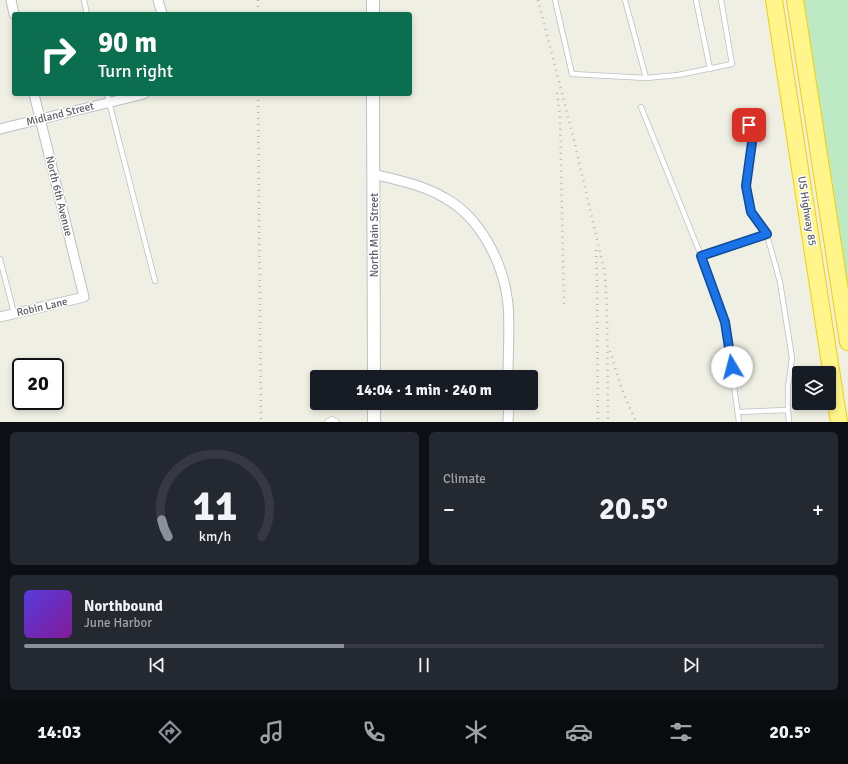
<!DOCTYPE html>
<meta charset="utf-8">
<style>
body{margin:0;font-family:Signika,sans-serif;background:#242831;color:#f1f3f6;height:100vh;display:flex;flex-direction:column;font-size:15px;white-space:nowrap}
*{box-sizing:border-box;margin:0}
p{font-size:13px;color:#9ea1a6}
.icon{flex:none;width:22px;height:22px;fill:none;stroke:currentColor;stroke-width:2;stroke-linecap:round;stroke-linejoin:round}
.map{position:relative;height:422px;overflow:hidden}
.drawer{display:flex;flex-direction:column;gap:10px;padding:10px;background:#0d0f14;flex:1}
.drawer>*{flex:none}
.banner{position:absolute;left:12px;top:12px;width:400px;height:84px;border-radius:4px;box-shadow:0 2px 6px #0003;background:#0b6e4f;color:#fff;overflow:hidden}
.buttons{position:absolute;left:792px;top:366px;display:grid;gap:8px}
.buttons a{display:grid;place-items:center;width:44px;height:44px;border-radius:4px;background:#171b24;box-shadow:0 2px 6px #0003;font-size:20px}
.speed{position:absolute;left:12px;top:358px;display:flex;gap:8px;font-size:20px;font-weight:700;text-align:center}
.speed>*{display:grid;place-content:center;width:52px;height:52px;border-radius:50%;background:#171b24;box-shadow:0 2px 6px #0003;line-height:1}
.speed .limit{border:2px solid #111;border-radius:6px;background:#fff;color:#111}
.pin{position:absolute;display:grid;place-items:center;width:34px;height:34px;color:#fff;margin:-17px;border-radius:8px;box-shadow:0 2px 6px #0006}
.me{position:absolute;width:44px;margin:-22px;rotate:352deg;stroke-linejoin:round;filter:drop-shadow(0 0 3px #0008)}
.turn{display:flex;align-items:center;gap:14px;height:84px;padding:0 20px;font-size:18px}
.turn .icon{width:52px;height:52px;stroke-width:2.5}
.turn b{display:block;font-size:28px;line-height:34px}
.big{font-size:30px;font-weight:700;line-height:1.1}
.drawer .card{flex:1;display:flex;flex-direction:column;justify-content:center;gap:6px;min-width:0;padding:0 14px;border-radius:6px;background:#242831}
.drawer .dial{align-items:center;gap:0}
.dial svg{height:104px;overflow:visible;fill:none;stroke:#363941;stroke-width:7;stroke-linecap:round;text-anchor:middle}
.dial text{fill:#f1f3f6;stroke:none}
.song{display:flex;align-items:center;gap:12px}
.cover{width:48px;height:48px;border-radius:6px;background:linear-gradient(135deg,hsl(250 70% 55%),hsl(290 70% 35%))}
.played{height:4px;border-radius:2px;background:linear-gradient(90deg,#8c9099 40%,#363941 40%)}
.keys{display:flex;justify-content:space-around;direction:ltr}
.heat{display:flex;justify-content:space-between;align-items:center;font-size:22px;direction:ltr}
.drawer .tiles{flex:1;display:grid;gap:10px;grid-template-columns:1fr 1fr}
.card:last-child{grid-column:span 2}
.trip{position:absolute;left:310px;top:370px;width:228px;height:40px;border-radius:4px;background:#171b24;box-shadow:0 2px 6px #0003;font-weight:700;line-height:40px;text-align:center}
.tab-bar{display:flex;height:64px;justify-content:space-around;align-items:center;background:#090b0e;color:#9ea1a6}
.tab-bar .icon{width:28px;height:28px}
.tab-bar .selected{color:#8c9099}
.tab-bar b{font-size:18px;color:#f1f3f6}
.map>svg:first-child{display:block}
.green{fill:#bdeac5}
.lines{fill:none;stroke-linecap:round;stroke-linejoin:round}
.lane-casing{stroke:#bdbfc6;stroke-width:6}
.street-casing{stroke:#bdbfc6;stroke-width:11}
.secondary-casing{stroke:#bec0c8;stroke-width:14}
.highway-casing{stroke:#f3d000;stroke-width:18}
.lane{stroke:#fff;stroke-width:4.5}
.street{stroke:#fff;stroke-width:9}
.secondary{stroke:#fff;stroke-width:12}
.highway{stroke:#fff58b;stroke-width:16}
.rail{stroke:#b7b7b9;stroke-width:2.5;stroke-dasharray:1 5;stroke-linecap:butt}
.route-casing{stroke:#114b97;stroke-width:10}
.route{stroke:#1a73e8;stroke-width:7}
.labels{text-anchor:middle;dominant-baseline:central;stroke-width:3;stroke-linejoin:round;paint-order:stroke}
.street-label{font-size:11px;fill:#5b5e66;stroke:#fff}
</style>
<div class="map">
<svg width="848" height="422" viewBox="0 0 848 422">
<rect width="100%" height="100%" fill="#f0efe3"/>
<path class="green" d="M795,0H848V342Z"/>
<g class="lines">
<g class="lane-casing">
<path id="lane" d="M84,0L87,14
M555,0L572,74L646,78
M625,0L646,78L678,75L732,64L721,0
M696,0L710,69
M107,94L155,281
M641,107L698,248L725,322L739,422
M749,125L753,135L746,186L751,212L767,235
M701,256L767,235L780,282L792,358L788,387V410L738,412
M0,259L14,313
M464,404H509
M788,410L789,422
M327,422L332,419L337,422"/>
</g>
<g class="street-casing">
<path id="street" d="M11,0L14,14
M158,0L162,14
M0,129L144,94
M373,174C398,180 423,185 445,198C481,218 504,264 508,304C510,328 508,353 508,377
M0,317L84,297L34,94
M508,422L509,403"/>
</g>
<g class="secondary-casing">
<path id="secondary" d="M373,0V14
M373,94L374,377
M374,403V422"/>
</g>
<g class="highway-casing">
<path id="highway" d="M774,0L839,422
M795,0L848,342"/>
</g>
<use href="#lane" class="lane"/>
<use href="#street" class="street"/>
<use href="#secondary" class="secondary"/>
<use href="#highway" class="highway"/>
<path class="rail" d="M258,0V14
M538,0L574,140L605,274L607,308L608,422
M557,93L560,116L564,307
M258,94L261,422
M596,250L597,284L598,422
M610,351L622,390L636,422"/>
</g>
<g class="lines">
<g class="route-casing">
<path id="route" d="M732,367L725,322L701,256L767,234L751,212L746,186L753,135L749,125"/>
</g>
<use href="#route" class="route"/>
</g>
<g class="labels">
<g class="street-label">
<text transform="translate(60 114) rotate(-14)">Midland Street</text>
<text transform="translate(59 196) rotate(76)">North 6th Avenue</text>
<text transform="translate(807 211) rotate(81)">US Highway 85</text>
<text transform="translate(374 235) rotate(-90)">North Main Street</text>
<text transform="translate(42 307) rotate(-13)">Robin Lane</text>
</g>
</g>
</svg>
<div class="buttons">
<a><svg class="icon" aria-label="layers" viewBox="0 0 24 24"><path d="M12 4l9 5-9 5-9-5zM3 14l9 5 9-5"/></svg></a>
</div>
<div class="speed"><div class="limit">20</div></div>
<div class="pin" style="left:749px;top:125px;background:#d93025"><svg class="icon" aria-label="arrive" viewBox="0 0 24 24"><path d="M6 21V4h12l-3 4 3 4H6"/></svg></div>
<svg class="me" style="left:732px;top:367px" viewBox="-20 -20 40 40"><circle r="19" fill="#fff"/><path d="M0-13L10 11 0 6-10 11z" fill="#1a73e8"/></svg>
<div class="trip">14:04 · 1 min · 240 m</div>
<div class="banner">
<div class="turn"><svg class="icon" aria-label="right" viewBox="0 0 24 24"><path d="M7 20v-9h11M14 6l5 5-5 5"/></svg><div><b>90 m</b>Turn right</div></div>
</div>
</div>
<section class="drawer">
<div class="tiles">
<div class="card dial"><svg viewBox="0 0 100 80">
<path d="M14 69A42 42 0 1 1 86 69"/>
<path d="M14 69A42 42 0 0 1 9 56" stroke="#8c9099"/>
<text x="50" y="56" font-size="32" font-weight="700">11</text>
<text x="50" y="72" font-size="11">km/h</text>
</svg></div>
<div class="card"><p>Climate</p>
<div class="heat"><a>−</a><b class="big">20.5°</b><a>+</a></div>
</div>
<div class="card">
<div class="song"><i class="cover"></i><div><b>Northbound</b><p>June Harbor</p></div></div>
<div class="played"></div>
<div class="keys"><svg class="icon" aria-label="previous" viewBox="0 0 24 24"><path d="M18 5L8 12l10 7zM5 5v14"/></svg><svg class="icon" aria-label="pause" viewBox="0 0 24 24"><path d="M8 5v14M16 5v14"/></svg><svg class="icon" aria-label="next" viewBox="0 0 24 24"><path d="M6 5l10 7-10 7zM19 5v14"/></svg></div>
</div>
</div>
</section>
<nav class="tab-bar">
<b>14:03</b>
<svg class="icon selected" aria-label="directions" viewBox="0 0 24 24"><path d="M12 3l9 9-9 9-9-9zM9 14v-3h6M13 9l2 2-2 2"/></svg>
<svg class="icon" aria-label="music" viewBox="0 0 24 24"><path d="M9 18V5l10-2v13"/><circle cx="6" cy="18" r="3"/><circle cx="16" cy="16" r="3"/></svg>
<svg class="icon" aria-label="phone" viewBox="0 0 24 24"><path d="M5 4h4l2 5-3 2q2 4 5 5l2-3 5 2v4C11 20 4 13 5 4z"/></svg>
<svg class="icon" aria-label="climate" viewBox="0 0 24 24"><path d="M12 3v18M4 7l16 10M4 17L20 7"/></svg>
<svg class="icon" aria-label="car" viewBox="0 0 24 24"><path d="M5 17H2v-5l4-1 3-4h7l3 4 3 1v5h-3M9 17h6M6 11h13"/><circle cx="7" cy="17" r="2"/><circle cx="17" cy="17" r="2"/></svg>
<svg class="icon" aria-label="filters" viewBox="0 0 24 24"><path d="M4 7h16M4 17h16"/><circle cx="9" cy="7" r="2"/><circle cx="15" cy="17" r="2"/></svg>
<b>20.5°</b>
</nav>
